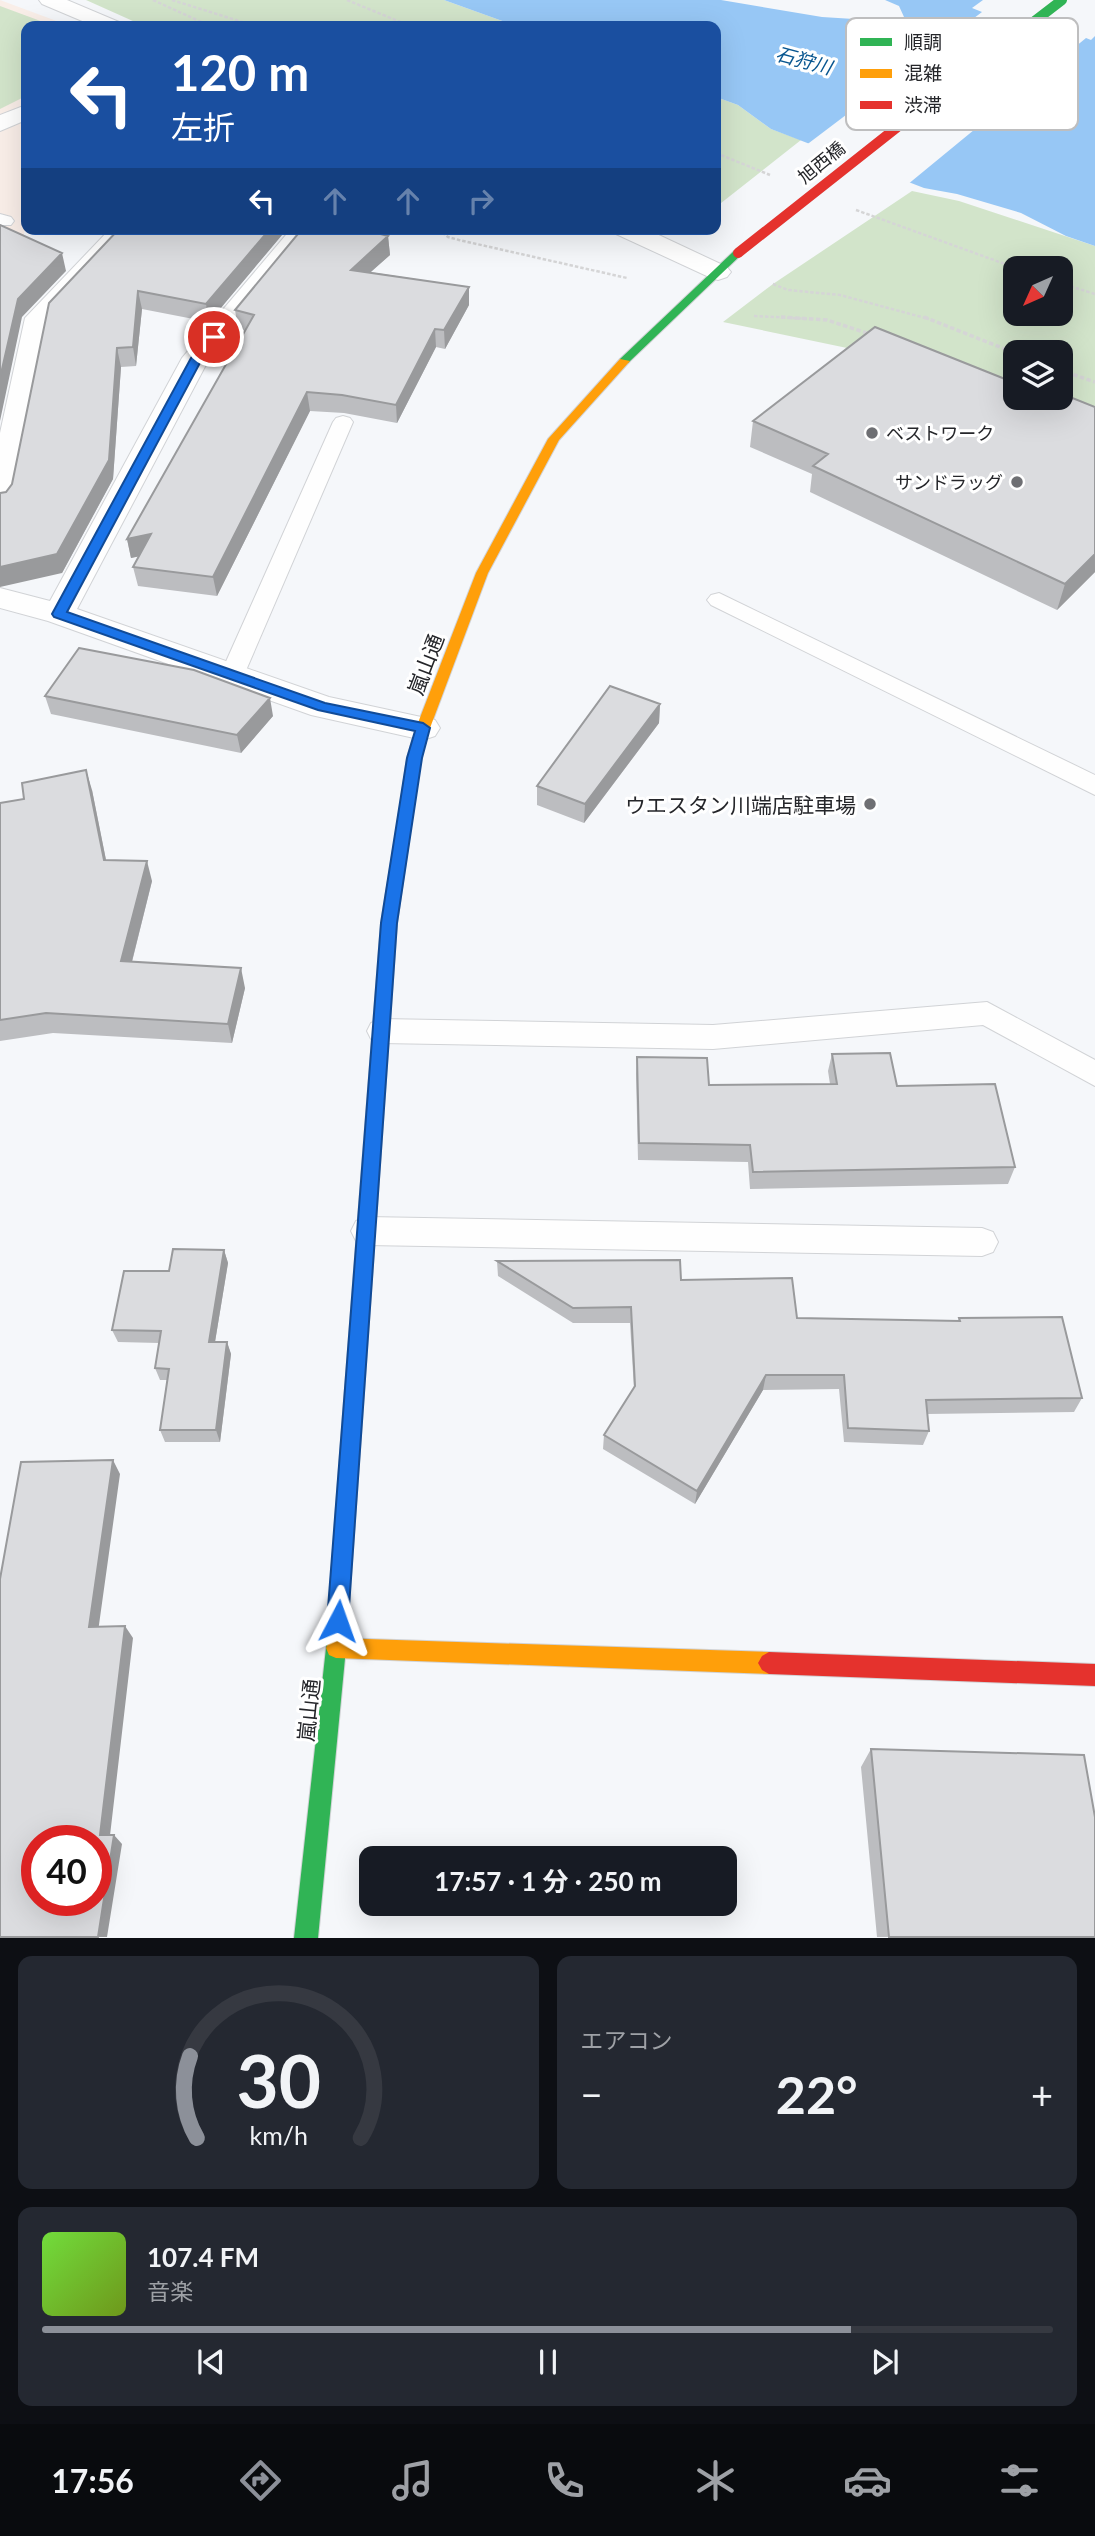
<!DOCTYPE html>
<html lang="ja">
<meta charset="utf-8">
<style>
body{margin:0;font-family:Lato,"Noto Sans JP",sans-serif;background:#242831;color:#f1f3f6;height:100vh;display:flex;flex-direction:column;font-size:26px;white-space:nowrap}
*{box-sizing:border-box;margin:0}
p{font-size:23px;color:#9ea1a6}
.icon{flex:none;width:38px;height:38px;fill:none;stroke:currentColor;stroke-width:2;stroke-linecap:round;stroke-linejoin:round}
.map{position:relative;height:1938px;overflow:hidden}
.panel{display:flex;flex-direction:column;gap:18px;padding:18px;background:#0d0f14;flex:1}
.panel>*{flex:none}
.banner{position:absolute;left:21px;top:21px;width:700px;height:214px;border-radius:14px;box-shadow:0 7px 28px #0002;background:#1a4fa0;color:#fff;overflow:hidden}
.needle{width:46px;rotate:225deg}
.buttons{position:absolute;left:1003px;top:256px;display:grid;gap:14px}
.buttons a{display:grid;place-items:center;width:70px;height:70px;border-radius:14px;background:#171b24;box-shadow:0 7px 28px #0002;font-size:35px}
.speed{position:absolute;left:21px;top:1825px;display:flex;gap:14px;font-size:35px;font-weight:700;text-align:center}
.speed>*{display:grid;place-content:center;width:91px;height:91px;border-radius:50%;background:#171b24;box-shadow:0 7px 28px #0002;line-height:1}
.speed .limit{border:10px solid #d22;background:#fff;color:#111}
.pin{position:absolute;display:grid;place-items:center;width:60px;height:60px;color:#fff;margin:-30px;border:4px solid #fff;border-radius:50%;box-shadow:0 2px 7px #0007}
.me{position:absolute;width:77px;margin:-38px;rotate:4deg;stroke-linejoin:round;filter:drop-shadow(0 0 5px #0008)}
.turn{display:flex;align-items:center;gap:24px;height:147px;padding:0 35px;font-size:32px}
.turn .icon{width:91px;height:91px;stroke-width:2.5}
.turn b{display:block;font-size:49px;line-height:60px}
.lanes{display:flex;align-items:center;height:66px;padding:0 35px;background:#0003;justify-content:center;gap:35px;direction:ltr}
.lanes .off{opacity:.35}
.big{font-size:52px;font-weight:700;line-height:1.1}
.panel .tile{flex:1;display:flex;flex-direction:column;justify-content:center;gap:10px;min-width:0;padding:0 24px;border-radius:14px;background:#242831}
.panel .dial{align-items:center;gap:0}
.dial svg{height:182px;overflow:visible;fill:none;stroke:#363941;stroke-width:7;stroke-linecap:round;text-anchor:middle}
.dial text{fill:#f1f3f6;stroke:none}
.song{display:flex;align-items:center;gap:21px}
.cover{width:84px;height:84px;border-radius:10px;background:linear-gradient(135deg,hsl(100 70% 55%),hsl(80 70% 35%))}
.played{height:7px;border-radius:4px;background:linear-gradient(90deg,#8c9099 80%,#363941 80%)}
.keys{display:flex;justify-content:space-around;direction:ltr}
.heat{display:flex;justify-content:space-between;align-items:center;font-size:38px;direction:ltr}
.panel .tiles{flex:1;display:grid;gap:18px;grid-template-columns:1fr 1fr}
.tile:last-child{grid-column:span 2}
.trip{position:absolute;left:359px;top:1846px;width:378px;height:70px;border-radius:14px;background:#171b24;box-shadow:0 7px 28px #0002;font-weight:700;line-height:70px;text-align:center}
.dock{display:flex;height:112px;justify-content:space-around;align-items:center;background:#090b0e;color:#9ea1a6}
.dock .icon{width:49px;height:49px}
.dock .active{color:#8c9099}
.dock b{font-size:32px;color:#f1f3f6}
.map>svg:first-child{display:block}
.education{fill:#f9eee8}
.green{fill:#d2e4ca;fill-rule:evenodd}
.water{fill:#97c7f5}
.pier{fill:#f5f7fa}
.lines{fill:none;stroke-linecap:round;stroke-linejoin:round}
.lane-casing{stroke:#d1d3d6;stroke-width:2}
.street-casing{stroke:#d1d3d6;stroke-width:2}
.fast-casing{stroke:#d1d3d6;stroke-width:2}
.slow-casing{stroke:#d1d3d6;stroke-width:2}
.jam-casing{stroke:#d1d3d6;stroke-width:2}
.path-far1{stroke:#d5d5d6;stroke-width:2.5;stroke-dasharray:3.5 2;stroke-linecap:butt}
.path{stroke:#d5d5d6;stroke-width:3.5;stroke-dasharray:4.5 2.5;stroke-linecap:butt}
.lane{fill:#fefefe;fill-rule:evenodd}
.street{fill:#fefefe;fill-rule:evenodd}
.fast{fill:#30b455;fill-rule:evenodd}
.slow{fill:#ff9f0a;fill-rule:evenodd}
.jam{fill:#e5322d;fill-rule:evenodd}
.fast-bridge-casing{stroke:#d1d3d6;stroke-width:10;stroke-linecap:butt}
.jam-bridge-casing{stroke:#d1d3d6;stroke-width:10;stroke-linecap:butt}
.fast-bridge{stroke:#30b455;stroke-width:10}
.jam-bridge{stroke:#e5322d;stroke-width:10}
.wall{fill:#bcbdc0}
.shaded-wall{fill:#999a9c}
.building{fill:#dbdcdf;stroke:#999a9c;stroke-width:2;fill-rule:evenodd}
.route{fill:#1a73e8;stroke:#114b97;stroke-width:2}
.poi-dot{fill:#6e6f73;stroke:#fff;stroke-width:2.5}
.labels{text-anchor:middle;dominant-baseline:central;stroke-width:6;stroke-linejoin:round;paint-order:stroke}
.far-street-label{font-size:18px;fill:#25262a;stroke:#fff}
.far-poi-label{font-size:18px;fill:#25262a;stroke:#fff;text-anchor:start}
.far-water-label{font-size:19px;font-style:italic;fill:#085690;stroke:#fff}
.street-label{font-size:21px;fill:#25262a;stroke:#fff}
.poi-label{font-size:21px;fill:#25262a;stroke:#fff;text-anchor:end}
.key{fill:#fff;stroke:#bebebf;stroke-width:2}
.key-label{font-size:19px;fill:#25262a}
</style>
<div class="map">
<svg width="1095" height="1938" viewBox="0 0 1095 1938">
<rect width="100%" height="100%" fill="#f5f7fa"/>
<path class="education" d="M0,0L70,26H26V225L7,310L0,313Z"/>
<path class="green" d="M86,0H444L516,26H144Z
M0,6L54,26H26V96L0,109Z
M716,97L738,105L771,129L801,140L716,207Z
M912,191L959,201L1095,246V436L871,353L723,322L773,284ZM1015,268H1060V313H1015ZM1015,352H1060V397H1015Z"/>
<path class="water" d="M444,0H721L822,17L870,20L904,17L899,6L885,0H1095V246L1066,236L1021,213L957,194L924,188L771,129L738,105L716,97V26H516Z"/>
<path class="pier" d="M983,0H1095V36L1091,40L1086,38L907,185L805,146L982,12L972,8Z"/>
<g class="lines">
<g class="lane-casing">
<path id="lane" d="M0,214L11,217L14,221L11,225H0Z
M343,416L350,418L353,422L244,675L240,681L232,683L224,681L220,675L333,422L336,418Z
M719,593L1095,775V795L711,605L707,600L711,595Z
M987,1002L1095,1060V1086L983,1025L713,1049L381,1043L371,1039L367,1031L371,1023L381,1019L713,1025Z
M367,1217L982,1228L993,1232L998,1242L993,1252L982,1256L367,1245L356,1241L351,1231L356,1221Z"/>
</g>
<g class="street-casing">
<path id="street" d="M39,0H67L119,22L122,26H94L42,4Z
M26,105V120L0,131V115Z
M110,229H136L51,320L15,502L11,508L0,511V433L25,318Z
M291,229H316L208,361L77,609L329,697L435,720L440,728L435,736L423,740L311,715L48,621L0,608V588L50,601L182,358Z
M613,229H646L727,267L731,272L727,277L718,280L709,277L616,234Z"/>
</g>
<g class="fast-casing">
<path id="fast" d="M734,251L743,253L628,363H620V359Z
M406,808L413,813L397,923L379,1179L376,1184L370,1186L364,1184L361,1179L381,923L399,813Z
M346,1496L353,1499L356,1506L346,1648L318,1938H294L326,1648L336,1506L339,1499Z"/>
</g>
<g class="slow-casing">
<path id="slow" d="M620,359L630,361L559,440L488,573L430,728L421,758L413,813L406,818L401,817L399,813L407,758L416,728L476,573L548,439Z
M336,1638L769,1652L776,1656L780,1663L776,1670L769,1674L336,1658L329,1655L326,1648L329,1641Z"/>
</g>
<g class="jam-casing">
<path id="jam" d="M370,1172L376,1174L379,1179L356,1506L353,1513L346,1516L339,1513L336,1506L361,1179L364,1174Z
M769,1652L1095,1664V1686L769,1674L762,1670L758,1663L762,1656Z"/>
</g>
<path class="path-far1" d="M153,0L210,26
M172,0L255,26
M347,0L410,26
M716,153L770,175
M856,210L1016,268
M438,229L448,237L459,240L627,278
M1060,283L1095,294
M773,284L788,290L840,295L929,319
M754,316L813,319"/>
<path class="path" d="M781,317L827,320L873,335
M924,317L1015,353
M1060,370L1095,382"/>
<use href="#lane" class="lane"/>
<use href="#street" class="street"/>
<use href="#fast" class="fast"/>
<use href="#slow" class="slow"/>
<use href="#jam" class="jam"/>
<g class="fast-bridge-casing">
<path id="fast-bridge" d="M924,106L1062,0"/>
</g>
<g class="jam-bridge-casing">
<path id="jam-bridge" d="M738,253L924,106"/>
</g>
<use href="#fast-bridge" class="fast-bridge"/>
<use href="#jam-bridge" class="jam-bridge"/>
</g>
<path class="wall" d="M287,229L209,322L142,309L136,366L121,367L113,479L62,573L6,492L12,484L49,303Z
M388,236L390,255L370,272L469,287V305L445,349L436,347L397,423L344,413L310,411L217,596L138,586L133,567L139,556L131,558L127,539L245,330L238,329L235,310Z
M1015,397L1095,572L1057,610L810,492L812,474L750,447L753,421Z
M45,696L273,716L241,753L51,714Z
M660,704L659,723L584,823L537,805V786Z
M92,790L106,860L152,881L132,962L245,988L232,1043L53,1033L0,1041V803Z
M832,1054L897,1086L1015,1167L1008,1184L750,1189L748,1162L638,1160L636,1074L637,1057L709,1085L830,1084L828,1071Z
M224,1250L228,1263L215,1342H227L231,1354L220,1442H165L160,1430L167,1380H160L155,1368L159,1343L118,1342L112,1330L169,1271Z
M497,1261L681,1280L797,1318L958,1321L959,1318L1082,1398L1074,1412L927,1414L929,1431L923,1445L844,1442L839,1389L763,1390L695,1504L603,1449L604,1435L634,1389L630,1323H573L498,1276Z
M871,1749L1095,1937H877L861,1767Z"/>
<path class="shaded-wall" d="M270,229H287L209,322L206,304Z
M388,236L390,255L353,288L351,270Z
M62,253L66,271L22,317L0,421V378L18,299Z
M469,287V305L445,349L444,330Z
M138,291L142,309L136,366L133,347Z
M435,329L436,347L397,423L396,405Z
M117,348L121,367L113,479L62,573L0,587V567Z
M307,392L310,411L217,596L213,577Z
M151,534L156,553L131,558L127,539Z
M1095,554V572L1057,610L1065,584Z
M270,698L273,716L241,753L237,735Z
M660,704L659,723L584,823L585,804Z
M86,770L92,790L110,880L104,860Z
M147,861L152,881L127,981L121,961Z
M241,968L245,988L232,1043L228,1024Z
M224,1250L228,1263L213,1354L209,1342Z
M227,1342L231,1354L220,1442L216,1430Z
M766,1375L763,1390L695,1504L697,1491Z
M113,1460L120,1474L97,1639L89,1627Z
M125,1626L133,1638L109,1844L100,1835Z
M114,1835L122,1844L107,1937H98Z"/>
<path class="building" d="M0,225L62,253L18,299L0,378Z
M119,229H270L206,304L138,291L133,347L117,348L109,460L57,554L0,567V493L6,492L12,484L49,303Z
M302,229H362L388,236L351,270L469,287L444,330L435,329L396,405L342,395L307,392L213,577L133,567L151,534L127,539L254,315L235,310Z
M875,327L1015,383V397H1060V393L1095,407V554L1065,584L813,466L828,454L753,421Z
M79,648L194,670L270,698L237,735L45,696Z
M610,686L660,704L585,804L537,786Z
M86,770L104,860L147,861L121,961L241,968L228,1024L46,1013L0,1020V803L24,799L22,783Z
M890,1053L897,1086L995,1084L1015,1167L753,1172L750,1145L639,1143L637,1057L707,1058L709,1085L837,1084L832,1054Z
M173,1249L224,1250L209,1342H227L216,1430H160L169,1369L155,1368L161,1331L112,1330L124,1271H169Z
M680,1260L681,1280L792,1278L797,1318L960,1321L959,1318L1062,1317L1082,1398L926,1400L929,1431L848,1428L844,1375H766L697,1491L604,1435L635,1386L631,1307L573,1308L497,1261Z
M113,1460L89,1627L125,1626L100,1835H114L98,1937H0V1579L21,1462ZM37,1841H96V1900H37Z
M871,1749L1084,1755L1095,1817V1937H889Z"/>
<path class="route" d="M210,334L220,337L202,359L67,612L325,703L423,723L430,728L422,758L397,923L348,1621L345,1629L338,1632L330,1629L327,1621L381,923L407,758L415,731L318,710L54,617L52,614L191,358Z"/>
<g class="poi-dot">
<circle cx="872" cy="433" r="7"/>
<circle cx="1017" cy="482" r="7"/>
<circle cx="870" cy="804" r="7"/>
</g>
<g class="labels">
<g class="far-street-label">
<text transform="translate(821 162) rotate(-39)">旭西橋</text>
</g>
<g class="far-poi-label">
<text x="886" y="433">ベストワーク</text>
<text x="1003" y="482" text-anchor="end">サンドラッグ</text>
</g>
<g class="far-water-label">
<text transform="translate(804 60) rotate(15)">石狩川</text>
</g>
<g class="street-label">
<text transform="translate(425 664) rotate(-69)">嵐山通</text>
<text transform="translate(308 1710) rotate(-84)">嵐山通</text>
</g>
<g class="poi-label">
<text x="856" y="804">ウエスタン川端店駐車場</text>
</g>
</g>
<rect x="846" y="18" width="232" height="112" rx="10" class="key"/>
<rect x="860" y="38" width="32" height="8" fill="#30b455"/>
<rect x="860" y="69" width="32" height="9" fill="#ff9f0a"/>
<rect x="860" y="101" width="32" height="8" fill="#e5322d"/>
<g class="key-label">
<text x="904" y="49">順調</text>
<text x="904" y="80">混雑</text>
<text x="904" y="112">渋滞</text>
</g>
</svg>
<div class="buttons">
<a><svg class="needle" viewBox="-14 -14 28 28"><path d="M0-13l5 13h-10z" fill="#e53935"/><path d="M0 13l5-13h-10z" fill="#9ea1a6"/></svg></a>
<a><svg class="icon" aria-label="layers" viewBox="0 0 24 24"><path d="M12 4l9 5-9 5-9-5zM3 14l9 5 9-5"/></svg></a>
</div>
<div class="speed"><div class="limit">40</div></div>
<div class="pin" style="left:214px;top:337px;background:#d93025"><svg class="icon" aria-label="arrive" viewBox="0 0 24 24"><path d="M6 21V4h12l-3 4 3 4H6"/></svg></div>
<svg class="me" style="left:338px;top:1621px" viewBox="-20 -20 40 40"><path d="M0-17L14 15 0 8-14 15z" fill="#1a73e8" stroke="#fff" stroke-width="4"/></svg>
<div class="trip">17:57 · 1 分 · 250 m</div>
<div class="banner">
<div class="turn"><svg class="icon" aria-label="left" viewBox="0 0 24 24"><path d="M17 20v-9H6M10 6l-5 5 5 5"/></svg><div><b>120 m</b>左折</div></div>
<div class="lanes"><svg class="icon" aria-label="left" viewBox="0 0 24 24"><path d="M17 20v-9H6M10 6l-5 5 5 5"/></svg><svg class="icon off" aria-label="ahead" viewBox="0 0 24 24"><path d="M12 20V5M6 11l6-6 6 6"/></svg><svg class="icon off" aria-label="ahead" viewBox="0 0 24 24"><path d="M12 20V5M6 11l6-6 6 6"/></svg><svg class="icon off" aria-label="right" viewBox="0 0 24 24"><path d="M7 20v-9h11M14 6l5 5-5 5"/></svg></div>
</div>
</div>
<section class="panel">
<div class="tiles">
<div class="tile dial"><svg viewBox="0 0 100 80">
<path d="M14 69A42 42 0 1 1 86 69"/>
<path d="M14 69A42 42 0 0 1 11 33" stroke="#8c9099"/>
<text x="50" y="56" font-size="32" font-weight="700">30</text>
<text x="50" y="72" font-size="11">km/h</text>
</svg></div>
<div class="tile"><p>エアコン</p>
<div class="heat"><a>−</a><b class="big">22°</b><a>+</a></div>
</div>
<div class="tile">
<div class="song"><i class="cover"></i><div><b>107.4 FM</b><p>音楽</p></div></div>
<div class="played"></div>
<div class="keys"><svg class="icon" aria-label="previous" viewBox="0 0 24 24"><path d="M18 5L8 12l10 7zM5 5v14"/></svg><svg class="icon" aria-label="pause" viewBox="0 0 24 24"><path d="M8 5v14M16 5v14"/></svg><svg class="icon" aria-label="next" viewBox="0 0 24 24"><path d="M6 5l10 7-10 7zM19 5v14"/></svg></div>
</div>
</div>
</section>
<nav class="dock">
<b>17:56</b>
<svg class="icon active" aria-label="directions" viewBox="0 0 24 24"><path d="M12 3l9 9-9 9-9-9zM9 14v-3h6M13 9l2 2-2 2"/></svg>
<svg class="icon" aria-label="music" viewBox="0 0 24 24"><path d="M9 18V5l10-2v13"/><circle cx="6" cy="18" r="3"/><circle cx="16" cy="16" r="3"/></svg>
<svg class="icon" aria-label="phone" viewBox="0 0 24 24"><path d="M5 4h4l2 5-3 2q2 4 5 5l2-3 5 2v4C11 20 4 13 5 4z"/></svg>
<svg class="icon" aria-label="climate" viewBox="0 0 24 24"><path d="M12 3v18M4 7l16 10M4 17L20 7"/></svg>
<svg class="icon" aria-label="car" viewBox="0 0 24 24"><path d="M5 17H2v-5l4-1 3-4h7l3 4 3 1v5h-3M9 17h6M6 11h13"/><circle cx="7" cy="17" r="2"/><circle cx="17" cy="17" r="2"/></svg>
<svg class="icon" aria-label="filters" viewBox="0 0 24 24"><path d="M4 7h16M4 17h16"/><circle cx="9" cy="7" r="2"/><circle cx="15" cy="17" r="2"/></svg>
</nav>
